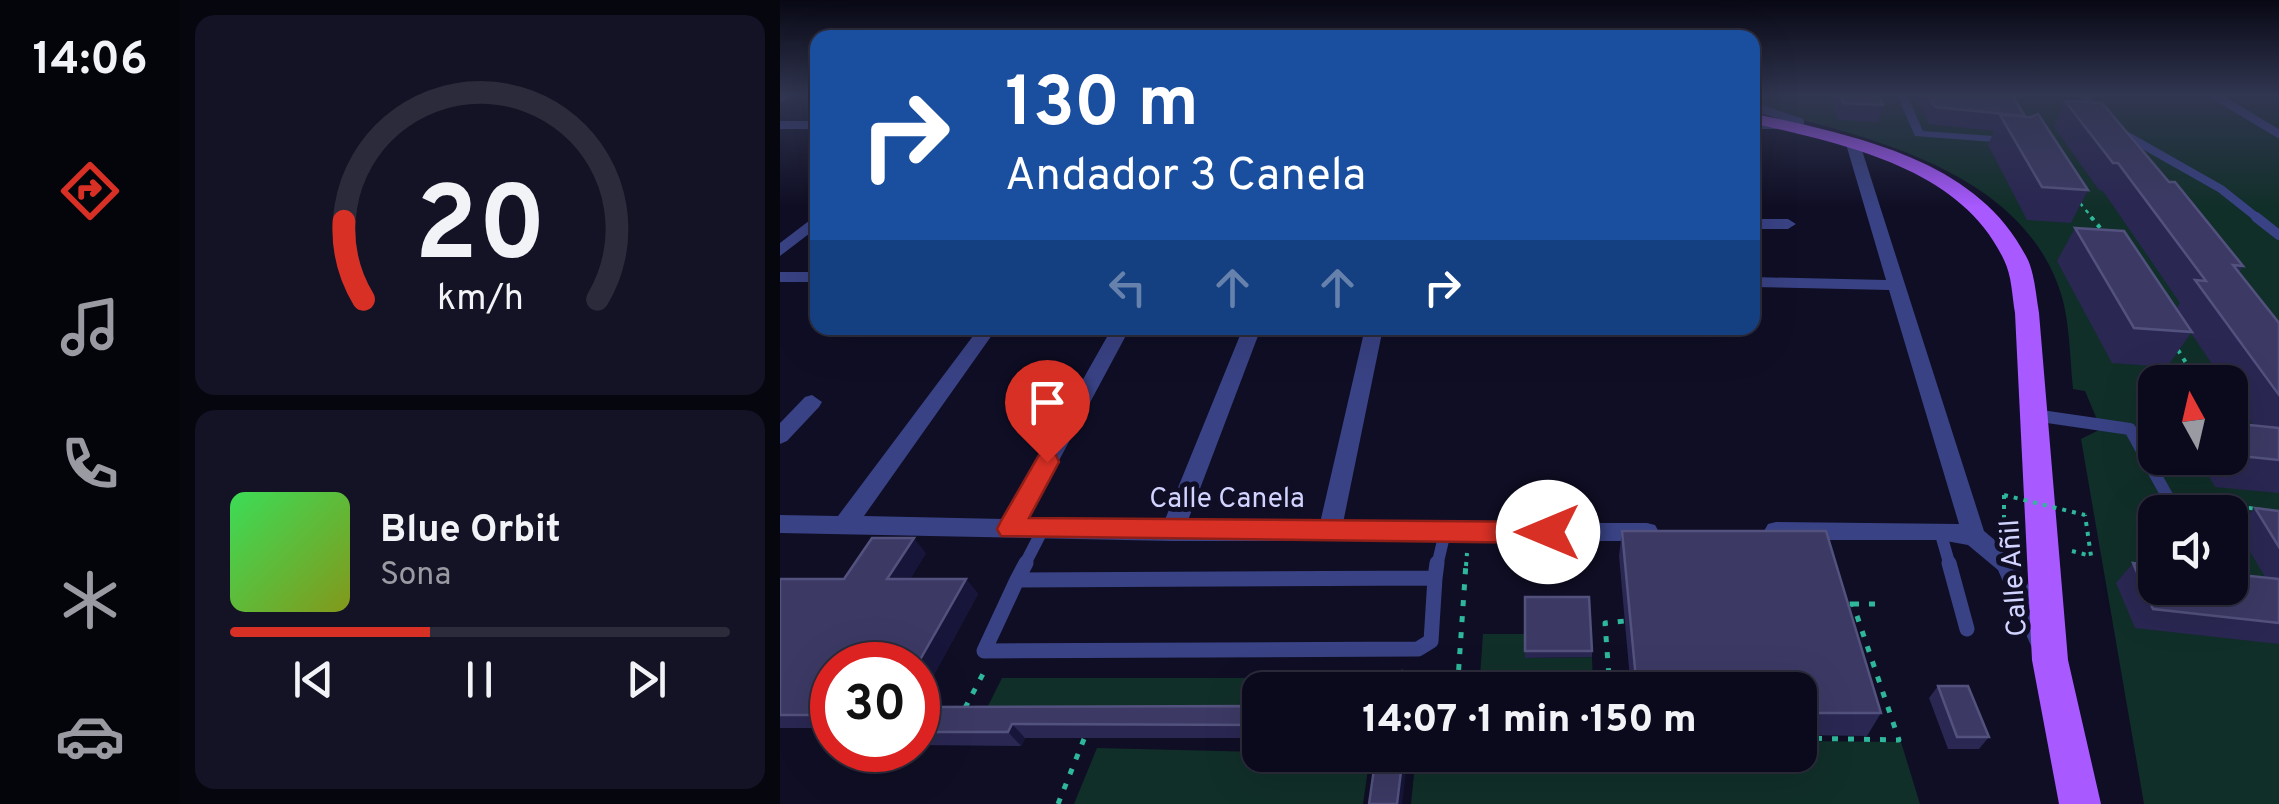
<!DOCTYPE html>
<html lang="es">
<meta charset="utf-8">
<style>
body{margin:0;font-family:Overpass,sans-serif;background:#141325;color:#f1f3f6;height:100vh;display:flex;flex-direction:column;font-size:38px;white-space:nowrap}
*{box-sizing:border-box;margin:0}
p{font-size:32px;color:#9a9aa3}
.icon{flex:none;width:55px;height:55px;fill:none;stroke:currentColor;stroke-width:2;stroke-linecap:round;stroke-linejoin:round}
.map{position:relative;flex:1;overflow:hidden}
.details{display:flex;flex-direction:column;gap:15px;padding:15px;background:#06060f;width:600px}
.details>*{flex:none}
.banner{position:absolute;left:30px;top:30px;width:950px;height:305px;border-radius:20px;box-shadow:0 10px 40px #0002,0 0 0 2px #2b2b3b;background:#1a4fa0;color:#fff;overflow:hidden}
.needle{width:65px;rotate:352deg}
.tools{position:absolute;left:1358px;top:365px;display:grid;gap:20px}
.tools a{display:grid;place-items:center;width:110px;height:110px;border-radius:20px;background:#0b0a1c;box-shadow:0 10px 40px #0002,0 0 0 2px #2b2b3b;font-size:50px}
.speed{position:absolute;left:30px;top:642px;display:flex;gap:20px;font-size:50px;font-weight:700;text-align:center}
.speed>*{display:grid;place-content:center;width:130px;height:130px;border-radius:50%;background:#0b0a1c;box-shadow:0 10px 40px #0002,0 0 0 2px #2b2b3b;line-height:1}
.speed .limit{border:15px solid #d22;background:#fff;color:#111}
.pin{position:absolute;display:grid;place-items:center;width:85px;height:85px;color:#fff;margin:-102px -42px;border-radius:50% 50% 50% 0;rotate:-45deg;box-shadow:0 0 10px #0007}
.pin .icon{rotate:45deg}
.me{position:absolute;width:110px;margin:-55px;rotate:270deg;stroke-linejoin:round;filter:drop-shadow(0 0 8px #0008)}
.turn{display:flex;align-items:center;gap:35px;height:210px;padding:0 30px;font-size:45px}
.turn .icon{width:130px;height:130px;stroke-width:2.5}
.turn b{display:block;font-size:70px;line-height:85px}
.lanes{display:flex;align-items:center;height:95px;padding:0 30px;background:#0003;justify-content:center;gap:50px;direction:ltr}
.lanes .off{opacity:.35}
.details .tile{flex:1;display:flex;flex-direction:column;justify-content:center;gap:15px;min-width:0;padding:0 35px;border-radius:20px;background:#141325}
.details .dial{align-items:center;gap:0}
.dial svg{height:260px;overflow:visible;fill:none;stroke:#2b2b3b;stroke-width:7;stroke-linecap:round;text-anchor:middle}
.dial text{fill:#f1f3f6;stroke:none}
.song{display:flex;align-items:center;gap:30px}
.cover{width:120px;height:120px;border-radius:15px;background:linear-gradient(135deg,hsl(130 70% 55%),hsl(70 70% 35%))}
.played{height:10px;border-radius:5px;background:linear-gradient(90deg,#d93025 40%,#2b2b3b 40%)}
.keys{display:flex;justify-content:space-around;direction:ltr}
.trip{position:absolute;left:462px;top:672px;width:575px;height:100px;border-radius:20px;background:#0b0a1c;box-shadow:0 10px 40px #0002,0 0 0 2px #2b2b3b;font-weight:800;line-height:100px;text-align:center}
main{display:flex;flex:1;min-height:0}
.dock{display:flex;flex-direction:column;width:180px;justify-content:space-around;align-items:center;background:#04040b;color:#9a9aa3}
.dock .icon{width:70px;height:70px}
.dock .on{color:#d93025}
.dock b{font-size:45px;color:#f1f3f6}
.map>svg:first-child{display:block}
.green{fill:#112f29;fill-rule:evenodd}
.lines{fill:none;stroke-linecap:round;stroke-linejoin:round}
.path-far2{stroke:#2eb79a;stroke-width:2.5;stroke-dasharray:4 5;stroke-linecap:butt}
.path-far1{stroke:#2eb79a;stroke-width:4;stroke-dasharray:4 6;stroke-linecap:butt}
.path{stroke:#2eb79a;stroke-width:5;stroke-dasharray:6 10;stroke-linecap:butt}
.service-far3{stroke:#394284;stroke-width:8}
.service-far2{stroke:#394284;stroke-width:10}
.service-far1{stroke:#394284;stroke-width:12}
.service{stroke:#394284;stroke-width:15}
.pedestrian{fill:#394284;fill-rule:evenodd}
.minor{fill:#394284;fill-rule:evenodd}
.primary{fill:#a859ff;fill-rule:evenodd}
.path-bridge{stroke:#2eb79a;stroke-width:4;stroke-dasharray:4 6;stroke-linecap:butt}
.wall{fill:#2a2753}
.shaded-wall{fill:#171539}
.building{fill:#3c3a65;stroke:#53527e;stroke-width:2.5}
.route{fill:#d93025;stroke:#8d1f18;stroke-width:2.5}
.labels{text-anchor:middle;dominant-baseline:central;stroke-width:10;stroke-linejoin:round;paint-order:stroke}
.street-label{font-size:28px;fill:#d2d4ff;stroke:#0f0e25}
</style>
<main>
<nav class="dock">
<b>14:06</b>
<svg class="icon on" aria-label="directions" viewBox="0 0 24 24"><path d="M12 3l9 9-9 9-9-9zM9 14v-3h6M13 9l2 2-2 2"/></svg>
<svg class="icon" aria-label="music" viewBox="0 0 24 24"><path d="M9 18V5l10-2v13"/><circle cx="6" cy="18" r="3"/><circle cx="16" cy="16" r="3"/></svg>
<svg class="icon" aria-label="phone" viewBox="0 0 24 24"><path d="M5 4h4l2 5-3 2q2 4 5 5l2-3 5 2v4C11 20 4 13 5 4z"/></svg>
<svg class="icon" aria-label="climate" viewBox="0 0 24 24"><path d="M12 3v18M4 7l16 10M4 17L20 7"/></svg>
<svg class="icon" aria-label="car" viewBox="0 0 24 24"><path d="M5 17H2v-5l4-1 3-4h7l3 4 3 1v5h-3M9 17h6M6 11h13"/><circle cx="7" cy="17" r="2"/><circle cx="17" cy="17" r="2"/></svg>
</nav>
<section class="details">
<div class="tile dial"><svg viewBox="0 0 100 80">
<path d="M14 69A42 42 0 1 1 86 69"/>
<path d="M14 69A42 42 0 0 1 8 45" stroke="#d93025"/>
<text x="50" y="56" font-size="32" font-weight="700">20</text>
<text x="50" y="72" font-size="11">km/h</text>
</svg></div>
<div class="tile">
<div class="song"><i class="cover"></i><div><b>Blue Orbit</b><p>Sona</p></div></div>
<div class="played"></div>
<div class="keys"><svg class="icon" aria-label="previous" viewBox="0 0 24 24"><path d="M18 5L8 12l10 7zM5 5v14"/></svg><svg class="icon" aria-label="pause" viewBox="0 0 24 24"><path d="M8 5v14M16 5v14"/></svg><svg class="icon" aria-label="next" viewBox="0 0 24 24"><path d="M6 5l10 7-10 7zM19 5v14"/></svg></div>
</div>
</section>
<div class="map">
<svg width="1499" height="804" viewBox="0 0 1499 804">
<rect width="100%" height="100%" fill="#0f0e25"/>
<path class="green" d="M973,95H1499V804H1364L1301,439L1321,429L1305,391L1293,389C1290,360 1290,326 1282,297C1245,170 1083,135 973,108ZM1375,382H1450V458H1375ZM1375,512H1450V588H1375Z
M703,634H745L746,658L812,657L813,690H699Z
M222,678H619L618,690H480V712L206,710Z
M1020,741L1121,742L1140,804H631L636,755H1020Z
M317,748L480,752V755H590L583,804H294Z"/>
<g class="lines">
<path class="path-far2" d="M1300,203L1314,220"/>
<path class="path-far1" d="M1311,217L1322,230
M1398,350L1418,382
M1224,495V530
M1409,502L1479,509
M1292,551L1311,556L1305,515
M686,566L687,553"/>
<path class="path" d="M1073,604H1104
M623,678L678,679L686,563
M622,690L624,670
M830,690L825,623L845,621
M185,708L204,672
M1020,738L1119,740L1073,604H1065
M278,804L306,734"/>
<path class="service-far3" d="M1303,95L1319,113
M1434,95L1499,134
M0,98L5,95
M972,106L1020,122L1019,130
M1344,134L1441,189L1480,220"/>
<path class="service-far2" d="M1476,217L1499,235"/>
<path class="service-far1" d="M1254,415L1350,429L1396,512
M1160,531L1170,566
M244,566L263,529
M657,566L665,532"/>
<path class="service" d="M1169,563L1187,629
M655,578L651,641L638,649L204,651L237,580Z
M655,578L657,563
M237,580L246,563"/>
<path class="pedestrian" d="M1117,95H1127L1143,131L1227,137L1232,140L1227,143L1135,136Z"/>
<path class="minor" d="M0,121H38V129H0Z
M972,121H1003L1010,125L1003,129H972Z
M1073,140L1080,144L1204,531L1235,557L1274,640L1270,648L1261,652L1252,648L1218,570L1188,545L1160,540H996L988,538L984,531L988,524L996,522L1179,524L1109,290L972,287V277L1106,280L1066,144Z
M38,214V227L0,256V243Z
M972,219H1008L1016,224L1008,229H972Z
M0,272H38V282H0Z
M199,328H217L84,516L224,519L332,328H350L247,520L384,522L463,328H481L407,523H540L585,328H603L563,523H867L875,525L879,532L875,539L867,541H392L0,533V515L58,516Z
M32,395L42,402L39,407L7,441L0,444V423L25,397Z"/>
<path class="primary" d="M972,113C1073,136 1198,158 1248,260C1255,276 1256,296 1259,313L1288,660L1321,804H1279L1252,660L1235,313C1232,296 1232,276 1224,260C1181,167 1062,144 972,123Z"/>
<path class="path-bridge" d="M1224,495L1305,515"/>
</g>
<path class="wall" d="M1050,95H1099L1103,105L1098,122L1058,120Z
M1135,95H1232L1245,116L1308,190L1291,223L1247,220L1208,145L1214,131L1149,124Z
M1285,101L1389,182L1463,266L1459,272L1499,323V493L1435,487L1418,458H1450V423L1473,425L1450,391V382H1444L1411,333L1387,367L1332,363L1277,261L1295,228L1396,309L1400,303L1323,191L1319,190L1274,127Z
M1475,508L1499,511V644L1355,628L1336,583L1353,563L1485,577L1456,528Z
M842,531L1101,713L1087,736L1020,735V690H851L839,556Z
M146,553L130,579H186L198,594L138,704V665H52V728H0V579H64Z
M745,597L812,651V657L745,658Z
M1158,686L1209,737L1199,749H1168L1149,698Z
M480,706V738H245L241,746L138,745V707Z"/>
<path class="shaded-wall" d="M134,538L146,553L121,594L107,579Z
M186,579L198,594L138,704V665Z
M232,724L245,738L241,746L228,732Z
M623,755H628L622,804H617Z"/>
<path class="building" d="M1060,95H1099L1103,105L1063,103Z
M1149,95H1232L1245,116L1155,107Z
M1285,101L1322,103L1389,182H1395L1463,266L1453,265L1499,323V395L1415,280L1426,281L1338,163H1333Z
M1258,114L1308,190L1262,187L1220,115L1251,117Z
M1295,228L1344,231L1412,332L1354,328Z
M1450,423L1499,428V460L1461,456L1450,438Z
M1475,508L1499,511V547Z
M842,531H1046L1101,713H1020V690H857Z
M92,538H134L107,579H186L137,665H52V715H0V579H64Z
M1353,563L1375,566V588H1450V574L1499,579V623L1373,609Z
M745,597H809L812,651H745Z
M1158,686H1188L1209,737H1177Z
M480,706V725L232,724L228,732H138V707Z
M596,755H623L617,804H589Z"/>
<linearGradient id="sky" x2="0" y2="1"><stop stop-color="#080814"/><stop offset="0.46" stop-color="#313651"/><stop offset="1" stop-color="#313651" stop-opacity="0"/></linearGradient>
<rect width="1499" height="207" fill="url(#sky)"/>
<path class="route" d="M267,453L276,455L279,462L249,518L768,522L777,525L781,532L777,540L768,543L221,536L217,529L221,521L259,455Z"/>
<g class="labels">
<g class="street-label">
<text x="447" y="500">Calle Canela</text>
<text transform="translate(1235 578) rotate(-94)">Calle Añil</text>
</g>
</g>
</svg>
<div class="tools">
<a><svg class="needle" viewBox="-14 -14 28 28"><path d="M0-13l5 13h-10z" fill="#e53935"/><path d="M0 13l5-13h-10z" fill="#9a9aa3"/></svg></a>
<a><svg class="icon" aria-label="sound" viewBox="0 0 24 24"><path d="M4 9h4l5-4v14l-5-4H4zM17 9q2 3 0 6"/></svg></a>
</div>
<div class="speed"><div class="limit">30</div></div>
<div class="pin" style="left:267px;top:462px;background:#d93025"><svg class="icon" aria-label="arrive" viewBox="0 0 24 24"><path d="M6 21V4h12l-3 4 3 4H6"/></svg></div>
<svg class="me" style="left:768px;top:532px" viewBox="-20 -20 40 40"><circle r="19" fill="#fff"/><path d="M0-13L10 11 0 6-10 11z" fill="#d93025"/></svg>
<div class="trip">14:07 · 1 min · 150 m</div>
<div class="banner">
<div class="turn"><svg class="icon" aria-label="right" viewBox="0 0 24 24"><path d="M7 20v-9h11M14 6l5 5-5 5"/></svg><div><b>130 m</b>Andador 3 Canela</div></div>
<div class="lanes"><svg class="icon off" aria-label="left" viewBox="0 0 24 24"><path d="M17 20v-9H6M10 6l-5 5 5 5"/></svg><svg class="icon off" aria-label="ahead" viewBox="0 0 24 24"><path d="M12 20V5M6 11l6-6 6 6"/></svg><svg class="icon off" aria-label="ahead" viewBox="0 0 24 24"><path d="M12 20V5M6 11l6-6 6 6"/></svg><svg class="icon" aria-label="right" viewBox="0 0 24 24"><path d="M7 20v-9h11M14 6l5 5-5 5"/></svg></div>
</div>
</div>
</main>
